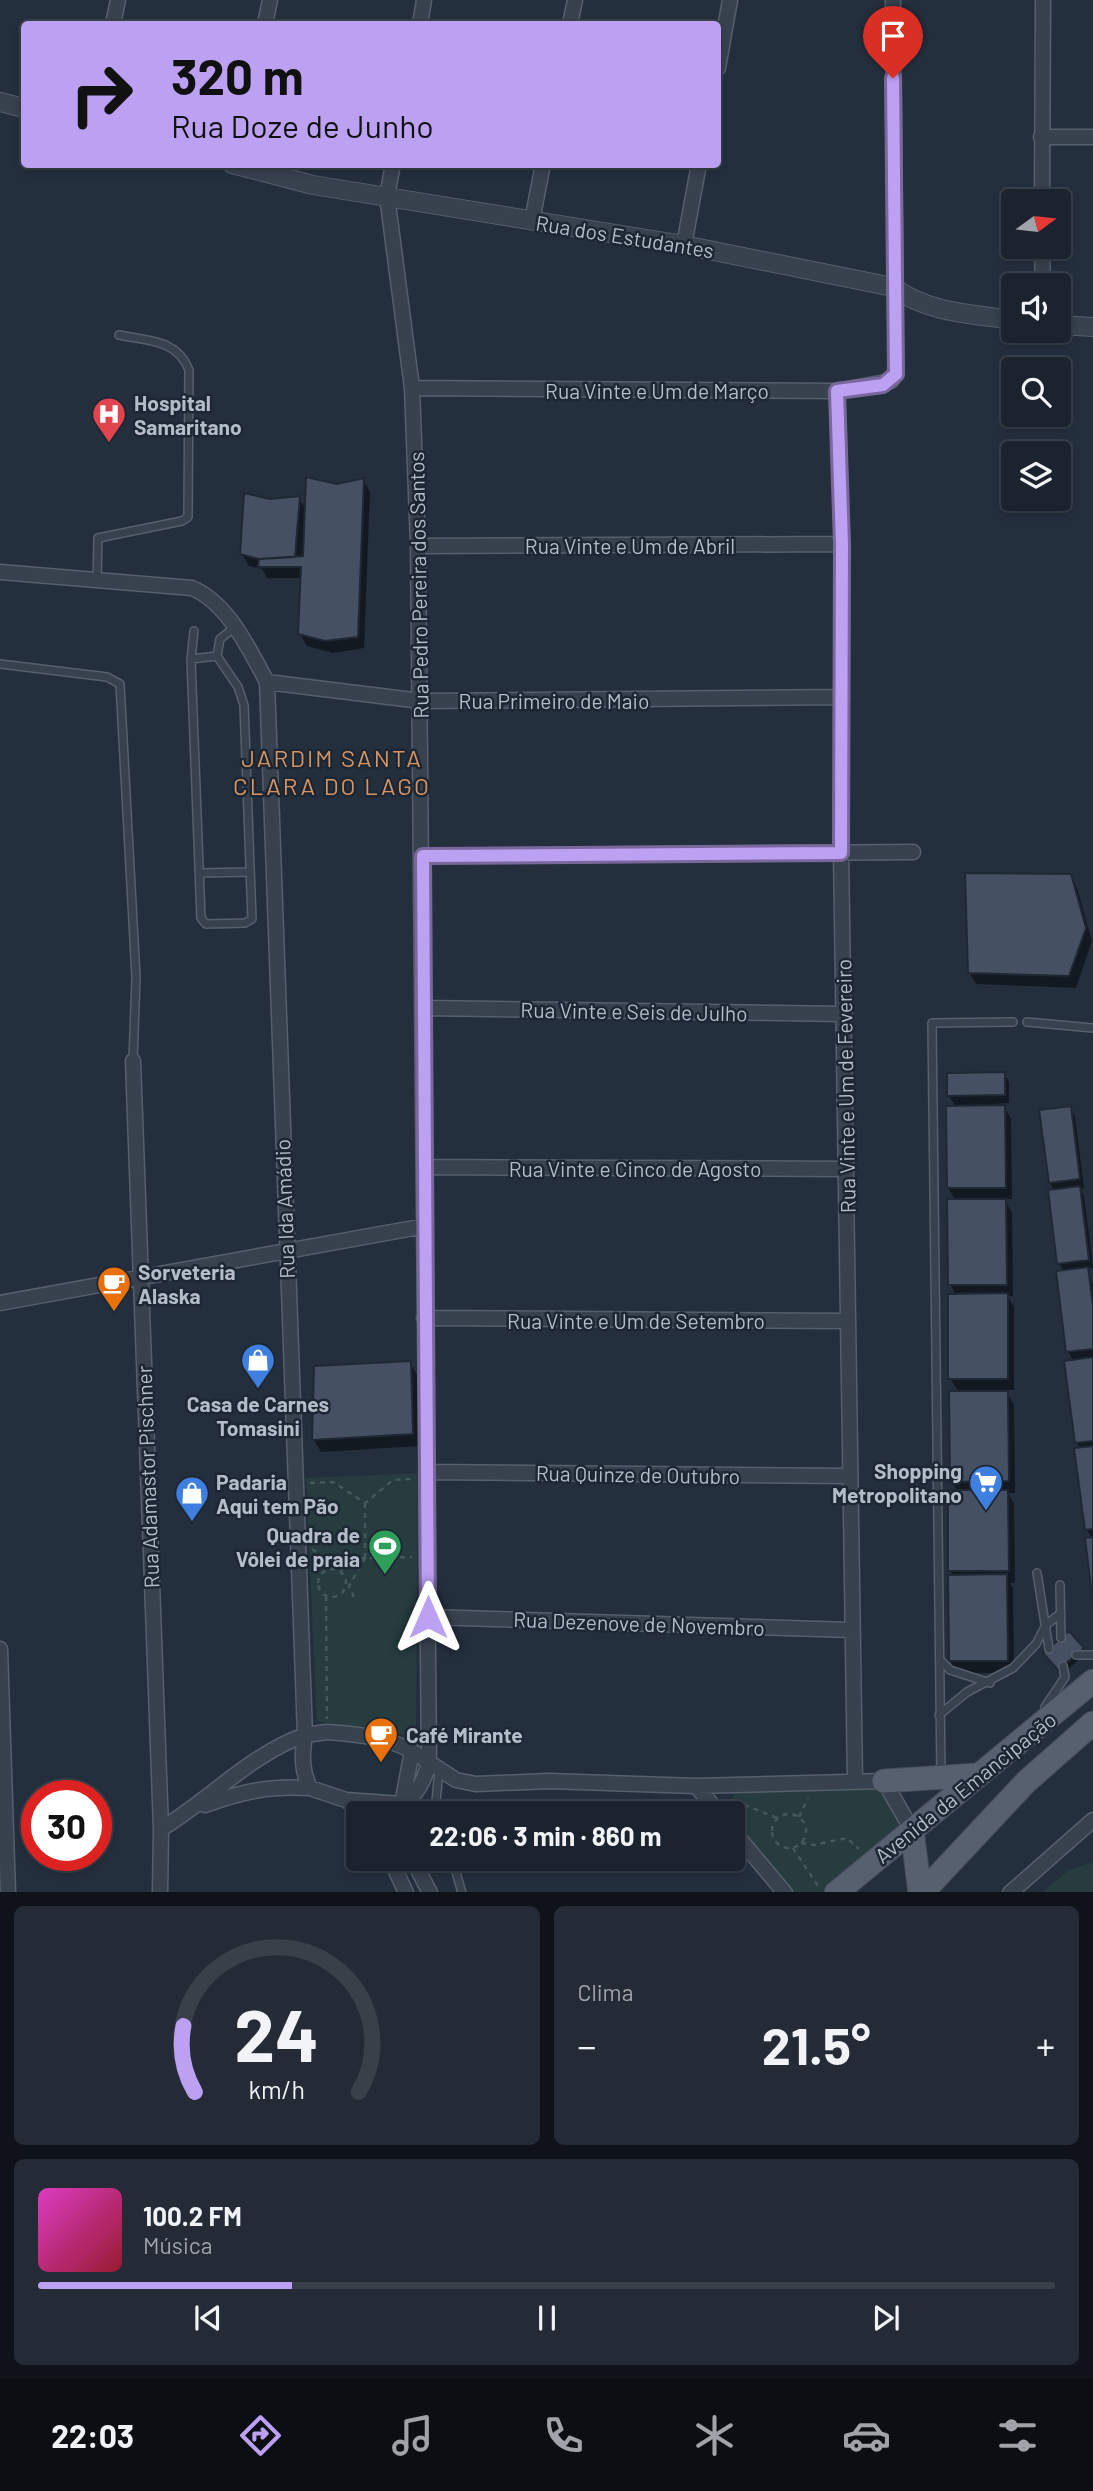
<!DOCTYPE html>
<html lang="pt">
<meta charset="utf-8">
<style>
body{margin:0;font-family:Barlow,sans-serif;background:#242b36;color:#f1f3f6;height:100vh;display:flex;flex-direction:column;font-size:26px;white-space:nowrap}
*{box-sizing:border-box;margin:0}
p{font-size:23px;color:#a0a4aa}
.icon{flex:none;width:38px;height:38px;fill:none;stroke:currentColor;stroke-width:2;stroke-linecap:round;stroke-linejoin:round}
.map{position:relative;height:1892px;overflow:hidden}
.side{display:flex;flex-direction:column;gap:14px;padding:14px;background:#0f1319;flex:1}
.side>*{flex:none}
.hud{position:absolute;left:21px;top:21px;width:700px;height:147px;border-radius:7px;box-shadow:0 4px 10px #0003,0 0 0 2px #39404a;background:#bca0f2;color:#111;overflow:hidden}
.needle{width:46px;rotate:75deg}
.tools{position:absolute;left:1001px;top:189px;display:grid;gap:14px}
.tools a{display:grid;place-items:center;width:70px;height:70px;border-radius:7px;background:#1b232e;box-shadow:0 4px 10px #0003,0 0 0 2px #39404a;font-size:35px}
.speed{position:absolute;left:21px;top:1780px;display:flex;gap:14px;font-size:35px;font-weight:700;text-align:center}
.speed>*{display:grid;place-content:center;width:91px;height:91px;border-radius:50%;background:#1b232e;box-shadow:0 4px 10px #0003,0 0 0 2px #39404a;line-height:1}
.speed .limit{border:10px solid #d22;background:#fff;color:#111}
.pin{position:absolute;display:grid;place-items:center;width:60px;height:60px;color:#fff;margin:-72px -30px;border-radius:50% 50% 50% 0;rotate:-45deg;box-shadow:0 0 7px #0007}
.pin .icon{rotate:45deg}
.me{position:absolute;width:77px;margin:-38px;rotate:0deg;stroke-linejoin:round;filter:drop-shadow(0 0 5px #0008)}
.turn{display:flex;align-items:center;gap:24px;height:147px;padding:0 35px;font-size:32px}
.turn .icon{width:91px;height:91px;stroke-width:2.5}
.turn b{display:block;font-size:49px;line-height:60px}
.big{font-size:52px;font-weight:700;line-height:1.1}
.side .card{flex:1;display:flex;flex-direction:column;justify-content:center;gap:10px;min-width:0;padding:0 24px;border-radius:10px;background:#242b36}
.side .dial{align-items:center;gap:0}
.dial svg{height:182px;overflow:visible;fill:none;stroke:#39404a;stroke-width:7;stroke-linecap:round;text-anchor:middle}
.dial text{fill:#f1f3f6;stroke:none}
.song{display:flex;align-items:center;gap:21px}
.cover{width:84px;height:84px;border-radius:10px;background:linear-gradient(135deg,hsl(310 70% 55%),hsl(350 70% 35%))}
.played{height:7px;border-radius:4px;background:linear-gradient(90deg,#bca0f2 25%,#39404a 25%)}
.keys{display:flex;justify-content:space-around;direction:ltr}
.heat{display:flex;justify-content:space-between;align-items:center;font-size:38px;direction:ltr}
.side .tiles{flex:1;display:grid;gap:14px;grid-template-columns:1fr 1fr}
.card:last-child{grid-column:span 2}
.trip{position:absolute;left:346px;top:1801px;width:399px;height:70px;border-radius:7px;background:#1b232e;box-shadow:0 4px 10px #0003,0 0 0 2px #39404a;font-weight:700;line-height:70px;text-align:center}
.tab-bar{display:flex;height:112px;justify-content:space-around;align-items:center;background:#0b0e12;color:#a0a4aa}
.tab-bar .icon{width:49px;height:49px}
.tab-bar .selected{color:#bca0f2}
.tab-bar b{font-size:32px;color:#f1f3f6}
.map>svg:first-child{display:block}
.green{fill:#263c3f}
.shadow{fill:#0007}
.building{fill:#455162;stroke:#1f2835;stroke-width:2}
.lines{fill:none;stroke-linecap:round;stroke-linejoin:round}
.service-casing{stroke:#565f6c;stroke-width:10}
.minor-casing{stroke:#565f6c;stroke-width:17}
.tertiary-casing{stroke:#565f6c;stroke-width:20}
.primary-casing{stroke:#414a57;stroke-width:25}
.path{stroke:#44595c;stroke-width:2.5;stroke-dasharray:5 5;stroke-linecap:butt}
.service{stroke:#38414e;stroke-width:7}
.minor{stroke:#38414e;stroke-width:14}
.tertiary{stroke:#38414e;stroke-width:18}
.primary{stroke:#56606e;stroke-width:23}
.route-casing{stroke:#7a689d;stroke-width:18}
.route{stroke:#bca0f2;stroke-width:12}
.labels{text-anchor:middle;dominant-baseline:central;stroke-width:5;stroke-linejoin:round;paint-order:stroke}
.street-label{font-size:21px;fill:#b4bcc9;stroke:#1d2633}
.poi-label{font-size:21px;font-weight:bold;fill:#b4bcc9;stroke:#1d2633;text-anchor:start}
.quarter-label{font-size:24px;letter-spacing:2px;fill:#d59563;stroke:#1d2633}
</style>
<div class="map">
<svg width="1093" height="1893" viewBox="0 0 1093 1893">
<rect width="100%" height="100%" fill="#242f3e"/>
<path class="green" d="M418,1473L416,1732L411,1736L317,1721L306,1478Z
M874,1788L891,1801L899,1829L821,1892H789L733,1823V1813H726L728,1803L738,1791Z
M1093,1862V1892H1043L1069,1870Z"/>
<path class="shadow" d="M363,480L370,492L364,648L333,653L307,646L300,634L302,578H267L262,569L249,566L242,554L270,501L299,498L306,510L337,486Z
M1070,876L1077,888L1092,941L1076,988L976,984L969,972Z
M1004,1073L1009,1082V1103L994,1104V1107H1004L1011,1119L1012,1199H1004L1012,1213L1013,1296H1007L1014,1307V1390H1006L1014,1405L1015,1493H1008L1014,1504L1015,1583H1010L1013,1588L1014,1673H957L950,1661L953,1576L950,1571L958,1492L951,1481L959,1393L950,1378L956,1295L950,1284L956,1201L948,1188L956,1107L949,1096Z
M1070,1108L1075,1117L1084,1188L1080,1189L1084,1196L1093,1266V1268L1087,1269L1093,1285V1591L1092,1539L1087,1530L1076,1450L1080,1449L1077,1442L1073,1361L1068,1351L1064,1272L1059,1263L1055,1191L1050,1183Z
M410,1363L417,1375L419,1446L321,1452L314,1440Z
M1082,1649L1085,1654L1062,1675L1049,1659Z"/>
<path class="building" d="M306,477L337,484L364,478L358,637L325,641L298,634L301,567H258L259,559L303,556Z
M244,493L270,499L300,496L295,557L259,559L240,554Z
M965,873L1071,874L1086,928L1069,976L968,973Z
M1005,1072V1095L947,1096V1073Z
M1005,1105L1006,1188H947L946,1106Z
M1071,1106L1080,1179L1049,1183L1039,1110Z
M1080,1186L1089,1260L1057,1264L1048,1190Z
M947,1199H1006L1007,1285H948Z
M1088,1267L1093,1306V1349L1066,1352L1056,1271Z
M1008,1293V1379H948V1294Z
M1093,1357V1441L1075,1443L1064,1361Z
M411,1361L413,1434L312,1440L314,1366Z
M949,1391H1008L1009,1481L950,1482Z
M1093,1446V1529L1085,1530L1074,1448Z
M948,1490H1008L1009,1571H948Z
M1093,1537V1604L1085,1538Z
M1007,1574L1008,1661H949L948,1575Z
M1069,1631L1084,1648L1058,1670L1043,1653Z"/>
<g class="lines">
<g class="service-casing">
<path id="service" d="M97,580L98,538L182,521L188,517L189,370C177,339 148,341 119,335
M194,631L191,659L201,918L206,924L245,923L252,919L244,705L238,687L217,656L220,639L234,628
M191,659L217,656
M0,664L107,677L120,684L136,977L133,1061
M199,873L250,872
M1027,1022L1093,1028
M1037,1573L1049,1649
M1060,1585L1061,1638
M1076,1655H1093
M940,1660L950,1670L990,1683
M1045,1707L1065,1677L1063,1666
M939,1715L967,1692L1013,1668L1036,1644L1046,1625L1061,1613
M439,1770L436,1802L439,1813
M941,1775L932,1023L1013,1022
M452,1858L462,1893"/>
</g>
<g class="minor-casing">
<path id="minor" d="M113,24L118,0
M265,24L270,0
M420,24L424,0
M570,24L575,0
M718,68L730,0
M1041,137H1093
M393,164L387,196L412,388L418,546L429,1763C424,1780 418,1795 402,1804V1813
M1042,201L1043,0
M532,221L543,164
M684,245L699,164
M1042,247L1043,285
M412,388L837,391L891,381L896,374L893,0
M837,391L842,544L841,853L855,1781
M418,546L842,544
M0,572L192,588C228,603 249,649 267,682L305,1735C251,1754 209,1800 161,1829
M267,682L421,701L842,697
M423,856L913,852
M423,1008L845,1014
M133,1061L161,1829L160,1893
M424,1167L847,1169
M0,1303L425,1226
M424,1318L848,1321
M427,1472L849,1476
M428,1617L851,1630
M0,1649L8,1893
M327,1732C355,1734 387,1737 412,1751L402,1804L346,1800L310,1788C301,1769 302,1755 305,1735Z
M412,1751L456,1780L476,1784L549,1781L696,1786L884,1781L912,1830
M696,1786L719,1813
M346,1800L362,1813
M205,1805C244,1791 268,1786 310,1788
M733,1831L785,1893
M390,1858L406,1893
M412,1858L430,1893
M1010,1893L1093,1820"/>
</g>
<g class="tertiary-casing">
<path id="tertiary" d="M0,102L24,108
M232,164L313,185L684,245L893,287C927,313 973,314 1013,320
M1059,325L1093,327"/>
</g>
<g class="primary-casing">
<path id="primary" d="M884,1781L977,1775
M912,1830L920,1893
M836,1893L1093,1681
M922,1893L1026,1782L1093,1723"/>
</g>
<path class="path" d="M310,1483L333,1482L365,1503L393,1480L412,1479
M365,1503V1558L412,1557
M312,1549L329,1560L365,1558
M318 1583a14 14 0 1 1 28 0a14 14 0 1 1-28 0Z
M341,1571L348,1559
M326,1596L327,1719
M354,1597L349,1586L365,1558
M735,1801L777,1818
M772 1831a17 17 0 1 1 34 0a17 17 0 1 1-34 0Z
M799,1817L808,1798
M801,1843L814,1845L847,1838L859,1849
M793,1848L818,1886"/>
<use href="#service" class="service"/>
<use href="#minor" class="minor"/>
<use href="#tertiary" class="tertiary"/>
<use href="#primary" class="primary"/>
</g>
<g class="lines">
<g class="route-casing">
<path id="route" d="M428,1617L423,856L841,853L842,544L837,391L883,385L896,374L893,78"/>
</g>
<use href="#route" class="route"/>
</g>
<defs>
<g id="hospital-pin" transform="scale(1.75)"><path d="M0 17L-7.5 6A9.5 9.5 0 1 1 7.5 6Z" fill="#e0444e" stroke="#1d2633"/><path d="M-5-5h3v3.5h4V-5h3V5h-3V1.5h-4V5h-3Z" fill="#fff"/></g>
<g id="cafe-pin" transform="scale(1.75)"><path d="M0 17L-7.5 6A9.5 9.5 0 1 1 7.5 6Z" fill="#e8710a" stroke="#1d2633"/><path d="M-5.5-4.5H6V0H3Q3 3.5 0 3.5H-2.5Q-5.5 3.5-5.5 0ZM3-3.2v2h1.7v-2ZM-6 4.5H4V6H-6Z" fill="#fff"/></g>
<g id="shop-pin" transform="scale(1.75)"><path d="M0 17L-7.5 6A9.5 9.5 0 1 1 7.5 6Z" fill="#3f7fe0" stroke="#1d2633"/><path d="M-5-2.5h2.3a2.7 3.5 0 0 1 5.4 0H5L5.5 6h-11ZM-1.5-2.5h3a1.5 2.3 0 0 0-3 0Z" fill="#fff"/></g>
<g id="supermarket-pin" transform="scale(1.75)"><path d="M0 17L-7.5 6A9.5 9.5 0 1 1 7.5 6Z" fill="#3f7fe0" stroke="#1d2633"/><path d="M-6-5.5h2.5l.6 2H6L4.5 2H-2.5L-4.4-4H-6ZM-1.5 3.2a1.3 1.3 0 1 0 .1 0ZM3 3.2a1.3 1.3 0 1 0 .1 0Z" fill="#fff"/></g>
<g id="stadium-pin" transform="scale(1.75)"><path d="M0 17L-7.5 6A9.5 9.5 0 1 1 7.5 6Z" fill="#2e9e5b" stroke="#1d2633"/><path d="M0-5a6.5 5 0 1 0 0 10a6.5 5 0 1 0 0-10ZM-3.5-1.8h7v3.6h-7Z" fill="#fff"/></g>
</defs>
<g fill-rule="evenodd">
<use href="#hospital-pin" x="109" y="414"/>
<use href="#cafe-pin" x="114" y="1283"/>
<use href="#shop-pin" x="258" y="1360"/>
<use href="#supermarket-pin" x="986" y="1482"/>
<use href="#shop-pin" x="192" y="1493"/>
<use href="#stadium-pin" x="385" y="1546"/>
<use href="#cafe-pin" x="381" y="1734"/>
</g>
<g class="labels">
<g class="street-label">
<text transform="translate(625 236) rotate(9)">Rua dos Estudantes</text>
<text x="657" y="390">Rua Vinte e Um de Março</text>
<text x="630" y="545">Rua Vinte e Um de Abril</text>
<text transform="translate(418 585) rotate(-91)">Rua Pedro Pereira dos Santos</text>
<text x="554" y="700">Rua Primeiro de Maio</text>
<text transform="translate(634 1011) rotate(1)">Rua Vinte e Seis de Julho</text>
<text transform="translate(845 1086) rotate(-91)">Rua Vinte e Um de Fevereiro</text>
<text x="635" y="1168">Rua Vinte e Cinco de Agosto</text>
<text transform="translate(284 1209) rotate(-92)">Rua Ida Amádio</text>
<text x="636" y="1320">Rua Vinte e Um de Setembro</text>
<text transform="translate(638 1474) rotate(1)">Rua Quinze de Outubro</text>
<text transform="translate(147 1477) rotate(-92)">Rua Adamastor Pischner</text>
<text transform="translate(639 1623) rotate(2)">Rua Dezenove de Novembro</text>
<text transform="translate(965 1787) rotate(-39)">Avenida da Emancipação</text>
</g>
<g class="poi-label">
<text x="134" y="402">Hospital<tspan x="134" dy="24">Samaritano</tspan></text>
<text x="138" y="1271">Sorveteria<tspan x="138" dy="24">Alaska</tspan></text>
<text x="258" y="1403" text-anchor="middle">Casa de Carnes<tspan x="258" dy="24">Tomasini</tspan></text>
<text x="962" y="1470" text-anchor="end">Shopping<tspan x="962" dy="24">Metropolitano</tspan></text>
<text x="216" y="1481">Padaria<tspan x="216" dy="24">Aqui tem Pão</tspan></text>
<text x="360" y="1534" text-anchor="end">Quadra de<tspan x="360" dy="24">Vôlei de praia</tspan></text>
<text x="406" y="1734">Café Mirante</text>
</g>
<g class="quarter-label">
<text x="332" y="757">JARDIM SANTA<tspan x="332" dy="28">CLARA DO LAGO</tspan></text>
</g>
</g>
</svg>
<div class="tools">
<a><svg class="needle" viewBox="-14 -14 28 28"><path d="M0-13l5 13h-10z" fill="#e53935"/><path d="M0 13l5-13h-10z" fill="#a0a4aa"/></svg></a>
<a><svg class="icon" aria-label="sound" viewBox="0 0 24 24"><path d="M4 9h4l5-4v14l-5-4H4zM17 9q2 3 0 6"/></svg></a>
<a><svg class="icon" aria-label="search" viewBox="0 0 24 24"><circle cx="10" cy="10" r="6"/><path d="M15 15l6 6"/></svg></a>
<a><svg class="icon" aria-label="layers" viewBox="0 0 24 24"><path d="M12 4l9 5-9 5-9-5zM3 14l9 5 9-5"/></svg></a>
</div>
<div class="speed"><div class="limit">30</div></div>
<div class="pin" style="left:893px;top:78px;background:#d93025"><svg class="icon" aria-label="arrive" viewBox="0 0 24 24"><path d="M6 21V4h12l-3 4 3 4H6"/></svg></div>
<svg class="me" style="left:428px;top:1617px" viewBox="-20 -20 40 40"><path d="M0-17L14 15 0 8-14 15z" fill="#bca0f2" stroke="#fff" stroke-width="4"/></svg>
<div class="trip">22:06 · 3 min · 860 m</div>
<div class="hud">
<div class="turn"><svg class="icon" aria-label="right" viewBox="0 0 24 24"><path d="M7 20v-9h11M14 6l5 5-5 5"/></svg><div><b>320 m</b>Rua Doze de Junho</div></div>
</div>
</div>
<section class="side">
<div class="tiles">
<div class="card dial"><svg viewBox="0 0 100 80">
<path d="M14 69A42 42 0 1 1 86 69"/>
<path d="M14 69A42 42 0 0 1 9 40" stroke="#bca0f2"/>
<text x="50" y="56" font-size="32" font-weight="700">24</text>
<text x="50" y="72" font-size="11">km/h</text>
</svg></div>
<div class="card"><p>Clima</p>
<div class="heat"><a>−</a><b class="big">21.5°</b><a>+</a></div>
</div>
<div class="card">
<div class="song"><i class="cover"></i><div><b>100.2 FM</b><p>Música</p></div></div>
<div class="played"></div>
<div class="keys"><svg class="icon" aria-label="previous" viewBox="0 0 24 24"><path d="M18 5L8 12l10 7zM5 5v14"/></svg><svg class="icon" aria-label="pause" viewBox="0 0 24 24"><path d="M8 5v14M16 5v14"/></svg><svg class="icon" aria-label="next" viewBox="0 0 24 24"><path d="M6 5l10 7-10 7zM19 5v14"/></svg></div>
</div>
</div>
</section>
<nav class="tab-bar">
<b>22:03</b>
<svg class="icon selected" aria-label="directions" viewBox="0 0 24 24"><path d="M12 3l9 9-9 9-9-9zM9 14v-3h6M13 9l2 2-2 2"/></svg>
<svg class="icon" aria-label="music" viewBox="0 0 24 24"><path d="M9 18V5l10-2v13"/><circle cx="6" cy="18" r="3"/><circle cx="16" cy="16" r="3"/></svg>
<svg class="icon" aria-label="phone" viewBox="0 0 24 24"><path d="M5 4h4l2 5-3 2q2 4 5 5l2-3 5 2v4C11 20 4 13 5 4z"/></svg>
<svg class="icon" aria-label="climate" viewBox="0 0 24 24"><path d="M12 3v18M4 7l16 10M4 17L20 7"/></svg>
<svg class="icon" aria-label="car" viewBox="0 0 24 24"><path d="M5 17H2v-5l4-1 3-4h7l3 4 3 1v5h-3M9 17h6M6 11h13"/><circle cx="7" cy="17" r="2"/><circle cx="17" cy="17" r="2"/></svg>
<svg class="icon" aria-label="filters" viewBox="0 0 24 24"><path d="M4 7h16M4 17h16"/><circle cx="9" cy="7" r="2"/><circle cx="15" cy="17" r="2"/></svg>
</nav>
